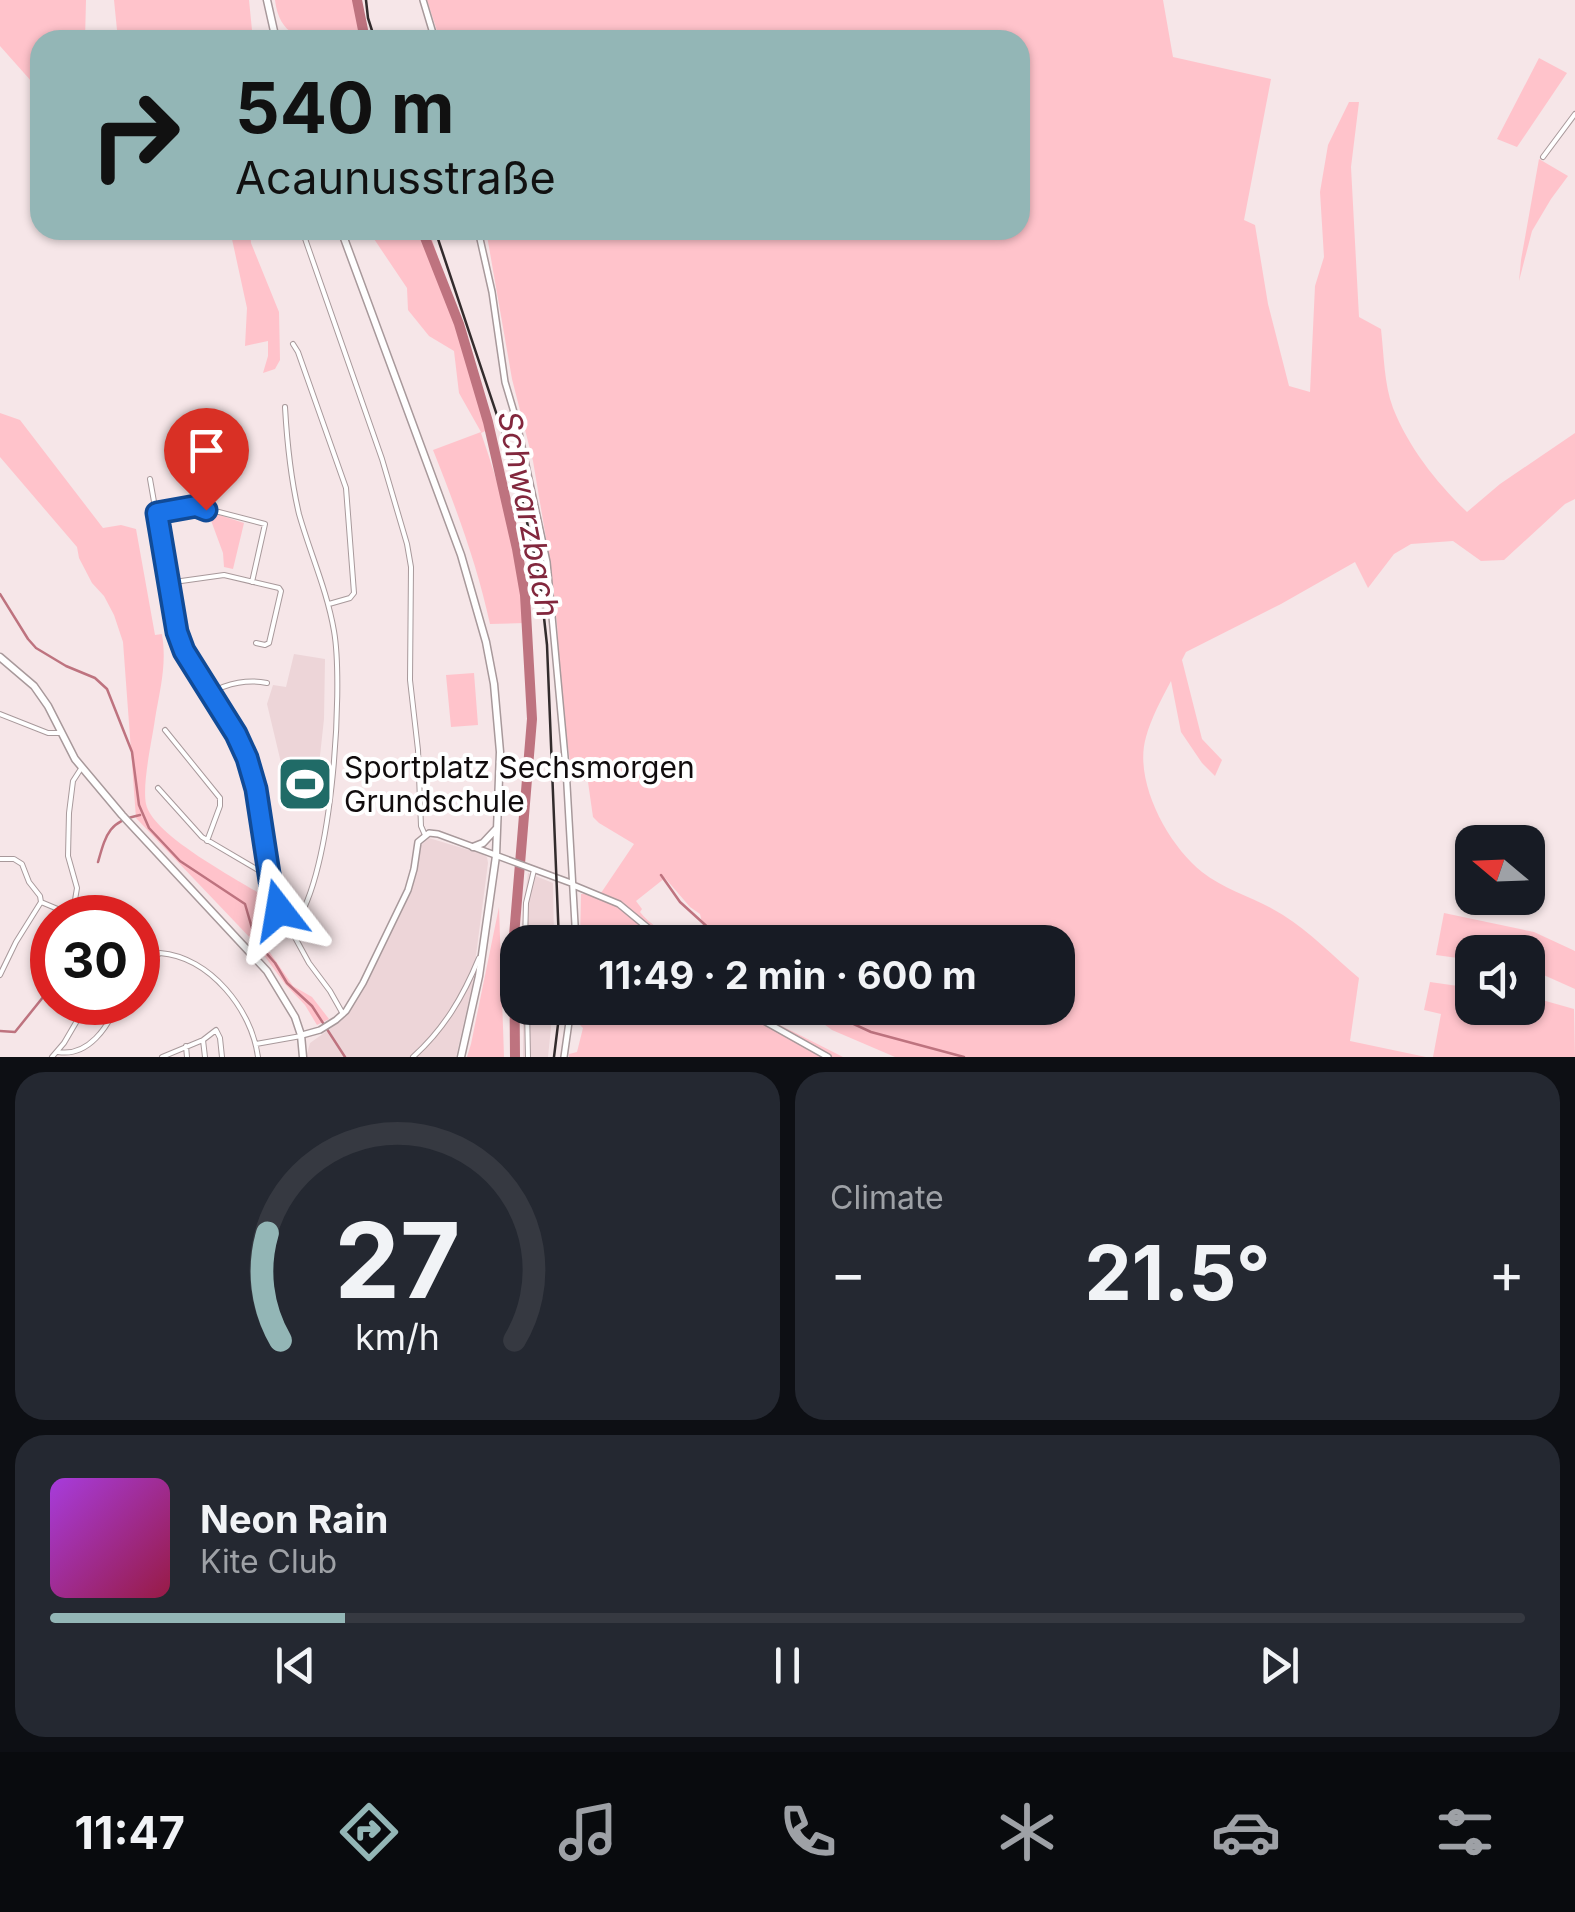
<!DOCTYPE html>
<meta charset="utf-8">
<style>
body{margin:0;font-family:Inter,sans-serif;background:#242831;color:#f1f3f6;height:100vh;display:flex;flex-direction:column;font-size:38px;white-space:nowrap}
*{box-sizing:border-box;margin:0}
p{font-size:32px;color:#9ea1a6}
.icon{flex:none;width:55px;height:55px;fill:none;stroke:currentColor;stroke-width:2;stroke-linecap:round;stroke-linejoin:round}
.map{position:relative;height:1057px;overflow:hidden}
.sheet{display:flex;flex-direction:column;gap:15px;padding:15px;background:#0d0f14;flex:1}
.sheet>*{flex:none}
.hud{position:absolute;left:30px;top:30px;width:1000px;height:210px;border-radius:30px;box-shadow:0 2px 8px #0004;background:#93b6b6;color:#111;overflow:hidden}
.needle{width:65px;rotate:289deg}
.tools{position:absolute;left:1455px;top:825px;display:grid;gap:20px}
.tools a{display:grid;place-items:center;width:90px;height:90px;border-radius:20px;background:#171b24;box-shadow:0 2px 8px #0004;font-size:50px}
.speed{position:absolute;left:30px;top:895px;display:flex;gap:20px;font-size:50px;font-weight:700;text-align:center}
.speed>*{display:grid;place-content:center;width:130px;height:130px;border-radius:50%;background:#171b24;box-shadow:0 2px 8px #0004;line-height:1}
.speed .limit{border:15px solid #d22;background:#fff;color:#111}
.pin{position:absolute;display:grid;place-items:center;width:85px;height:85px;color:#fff;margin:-102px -42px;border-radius:50% 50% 50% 0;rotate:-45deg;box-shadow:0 0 10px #0007}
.pin .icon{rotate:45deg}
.me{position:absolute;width:110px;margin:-55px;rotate:346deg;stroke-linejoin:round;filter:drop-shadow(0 0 8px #0008)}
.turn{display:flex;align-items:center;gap:35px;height:210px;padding:0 40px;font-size:45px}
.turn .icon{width:130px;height:130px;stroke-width:2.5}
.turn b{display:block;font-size:70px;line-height:85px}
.big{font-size:75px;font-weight:700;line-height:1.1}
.sheet .widget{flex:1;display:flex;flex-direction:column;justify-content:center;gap:15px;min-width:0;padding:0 35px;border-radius:30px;background:#242831}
.sheet .dial{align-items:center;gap:0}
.dial svg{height:260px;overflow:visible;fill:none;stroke:#363941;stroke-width:7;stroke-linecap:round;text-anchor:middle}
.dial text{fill:#f1f3f6;stroke:none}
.song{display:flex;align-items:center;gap:30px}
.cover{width:120px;height:120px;border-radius:15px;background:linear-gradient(135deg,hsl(280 70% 55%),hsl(340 70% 35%))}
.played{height:10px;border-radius:5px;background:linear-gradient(90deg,#93b6b6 20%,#363941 20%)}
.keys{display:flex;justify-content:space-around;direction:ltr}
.heat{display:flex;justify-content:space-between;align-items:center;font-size:55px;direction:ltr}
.sheet .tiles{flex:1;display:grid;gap:15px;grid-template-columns:1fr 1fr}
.widget:last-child{grid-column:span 2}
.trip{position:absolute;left:500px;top:925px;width:575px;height:100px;border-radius:30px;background:#171b24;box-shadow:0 2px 8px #0004;font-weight:700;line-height:100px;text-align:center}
.tab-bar{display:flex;height:160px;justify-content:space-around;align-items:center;background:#090b0e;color:#9ea1a6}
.tab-bar .icon{width:70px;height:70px}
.tab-bar .selected{color:#93b6b6}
.tab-bar b{font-size:45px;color:#f1f3f6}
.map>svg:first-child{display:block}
.built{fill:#edd5d8}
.green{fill:#ffc3cb}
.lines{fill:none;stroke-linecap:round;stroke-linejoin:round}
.stream{stroke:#be737f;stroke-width:2.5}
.river{stroke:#be737f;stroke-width:10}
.minor-casing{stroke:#a8999b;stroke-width:6}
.tertiary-casing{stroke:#a8999b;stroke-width:8}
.secondary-casing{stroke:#a8999b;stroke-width:9}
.minor{stroke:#fff;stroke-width:4}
.tertiary{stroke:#fff;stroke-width:5}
.secondary{stroke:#fff;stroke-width:6}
.rail{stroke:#332c2d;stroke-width:2.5}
.route-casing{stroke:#114b97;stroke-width:25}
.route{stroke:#1a73e8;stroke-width:18}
.labels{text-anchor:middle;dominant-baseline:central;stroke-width:8;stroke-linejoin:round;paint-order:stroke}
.poi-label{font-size:30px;fill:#110c0d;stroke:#fff;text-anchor:start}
.water-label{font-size:32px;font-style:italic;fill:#82273d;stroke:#fff}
</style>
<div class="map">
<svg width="1575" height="1057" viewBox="0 0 1575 1057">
<rect width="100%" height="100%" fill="#f6e6e8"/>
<path class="built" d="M294,654L325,659L324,719L314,811L292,809L267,704L273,685L286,687Z
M429,838L482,854L487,857L488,863L472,986L456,1057H306L310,1043L341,1021L353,1004L411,888L420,846Z
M528,873L553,883L554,942H523V912Z
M523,1008H553L548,1057H523Z"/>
<path class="green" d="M0,0H86L85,40H40V91L0,46Z
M114,0H249L253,40H118Z
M275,0H360L371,40C331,40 281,53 275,0Z
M427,0H1163L1173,57L1271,79L1244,220L1255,225L1268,304L1289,386L1310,392L1315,286L1324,257L1320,192L1328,145L1349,102H1359L1351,167L1359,317L1381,329C1384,355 1384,384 1393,408C1409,448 1436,482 1467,512L1500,484L1575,433V499L1565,504L1504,560L1481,561L1453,541L1411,544L1394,554L1368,588L1355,562L1281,604L1186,652L1182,660L1202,739L1222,760L1215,776L1202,763L1181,732L1171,681C1162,698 1151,718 1146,737C1133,781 1168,845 1202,872C1226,891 1257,898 1283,915C1310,932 1334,957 1359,978L1350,1041L1426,1057H895L832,1030L802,1008H1058V942H717L703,927L700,914L690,907L665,878L636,901L642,909L640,912C649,924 664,931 674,942H580L581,894L601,893L634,844L599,823L593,817L588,782L572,776L562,704L557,624L547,544L533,461L512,379L486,230H1020V40H440Z
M1539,58L1567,73L1517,147L1497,139Z
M1539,159L1568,176L1551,199L1532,231L1519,281L1521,260Z
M230,230H250L251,243L279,312L280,360L275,369L263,373L268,356V341L245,346L247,308Z
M368,230H429L494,427L481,433C502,494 521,558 525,623L490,624C477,564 456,508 433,450L481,432L459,393L454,351L429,336L408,310L407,288Z
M0,413L20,420L103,528L121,525L136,529L155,635L162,634C167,665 160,689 155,719C152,741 142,783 146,804C153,836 239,880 267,898L269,906L267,911L258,915V932L264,944L293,986L312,997L329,1019L317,1025L305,1005L285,984L255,943L136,818L123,642L114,615L104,596L92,583L79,558L77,547L0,457Z
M213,513L244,523L233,569L224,567L223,553L209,515Z
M474,673L478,725L451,727L446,675Z
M499,907L504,1057H467L471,1044Z
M1444,913L1534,932L1575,951V989L1528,968V952H1472V960L1436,955Z
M1430,982L1472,988V1008H1528V996L1574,1009L1575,1057H1433L1441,1014L1424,1010Z
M576,1008H752L772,1021L843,1057H569V1054L577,1052L583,1028L580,1025L574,1023Z"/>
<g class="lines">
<path class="stream" d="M0,594L28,639L36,648L66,666L95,678L107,689L132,752L139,805L149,828L180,861L245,904L254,935L260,946L275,963L287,983L312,1006L345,1057
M98,862C106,834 109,821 140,815
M661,875L680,902L724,942
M819,1008L871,1032L964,1057
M0,1031L15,1032L52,986"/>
<path class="river" d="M357,0L365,40
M422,230L459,324L488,422L517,549L525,595L532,719L514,936L515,1057"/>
<g class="minor-casing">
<path id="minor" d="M1543,157L1575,114
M302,230L382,459L407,544L411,567L410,680L418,750L421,826L425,835
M293,344L298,352L346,488L354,593L350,598L329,604
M285,407C287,442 291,480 299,514C310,553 327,590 334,631C344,688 332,890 290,929
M150,479L177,632L187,656L225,714L247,759L256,789L275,901L309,963L330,991L343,1014
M157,513L196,506L265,524L252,582
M167,583L224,575L279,588L281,591L269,643L265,645L256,643
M211,693C227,683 249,679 267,683
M0,714L48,733H61
M165,730L220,798V806L207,841
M158,788L202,837L270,877
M0,859H14L22,864L29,882L40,896L41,902
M75,901C90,906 108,902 120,911L122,918
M41,902L72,915
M72,918L77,888L68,856L69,813L73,781L82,767
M525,942L526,903L534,870
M0,975L16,942L41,902
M138,976L152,959L160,953C210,957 252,1010 258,1057
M527,1008L528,1057
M203,1040L205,1057
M256,1044L301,1036
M186,1046L187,1057
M58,1052C88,1057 109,1027 117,1002
M52,1057L64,1043L88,1002
M162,1057L203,1040L216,1030L220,1038L222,1057
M413,1057C444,1029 463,997 479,958"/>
</g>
<g class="tertiary-casing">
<path id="tertiary" d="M423,0L435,40
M478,230L492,292L505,382L516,419L547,562L566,768L576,942
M573,885L619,904L665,942
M741,1008L828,1057
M302,1035L320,1030L336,1020L346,1011L363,983L408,890L414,869L418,842L429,833L438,834L571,883
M564,1057L571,1008"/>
</g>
<g class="secondary-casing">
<path id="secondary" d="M267,0L276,40
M341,230L461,555L486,642L494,684L500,752L496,856L479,976L461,1057
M0,657L34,686L48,706L75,759L122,815L267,971L295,1017L301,1035L303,1057
M473,847L483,843L497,828"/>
</g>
<use href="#minor" class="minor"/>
<use href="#tertiary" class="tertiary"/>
<use href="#secondary" class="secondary"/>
<path class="rail" d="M366,0L368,18L375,40
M435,230L516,472L540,581L547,645L559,942
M554,1057L560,1008"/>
</g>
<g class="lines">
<g class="route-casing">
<path id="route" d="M206,510L196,506L157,513L177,632L184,651L236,734L247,758L256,789L271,887L279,910"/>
</g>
<use href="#route" class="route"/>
</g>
<defs>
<g id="stadium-square" transform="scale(2.875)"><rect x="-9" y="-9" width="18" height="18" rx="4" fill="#206b67" stroke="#fff"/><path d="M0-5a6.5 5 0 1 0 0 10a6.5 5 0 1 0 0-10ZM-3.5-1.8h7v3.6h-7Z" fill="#fff"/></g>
</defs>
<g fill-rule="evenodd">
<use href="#stadium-square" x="305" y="784"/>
</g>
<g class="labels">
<g class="poi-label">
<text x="344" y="767">Sportplatz Sechsmorgen<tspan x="344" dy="34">Grundschule</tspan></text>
</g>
<g class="water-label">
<text transform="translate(529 514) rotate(79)">Schwarzbach</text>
</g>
</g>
</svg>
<div class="tools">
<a><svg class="needle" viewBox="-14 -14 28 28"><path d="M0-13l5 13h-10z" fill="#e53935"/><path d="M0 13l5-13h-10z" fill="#9ea1a6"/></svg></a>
<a><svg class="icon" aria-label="sound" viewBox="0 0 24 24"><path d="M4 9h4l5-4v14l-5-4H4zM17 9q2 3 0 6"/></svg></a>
</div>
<div class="speed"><div class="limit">30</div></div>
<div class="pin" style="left:206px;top:510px;background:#d93025"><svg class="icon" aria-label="arrive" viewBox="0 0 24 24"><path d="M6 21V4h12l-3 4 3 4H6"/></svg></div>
<svg class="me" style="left:279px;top:910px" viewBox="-20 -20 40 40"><path d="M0-17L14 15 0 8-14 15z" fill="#1a73e8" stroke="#fff" stroke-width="4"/></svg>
<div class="trip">11:49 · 2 min · 600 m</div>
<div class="hud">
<div class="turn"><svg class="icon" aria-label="right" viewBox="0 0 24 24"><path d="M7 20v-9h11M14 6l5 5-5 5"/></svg><div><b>540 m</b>Acaunusstraße</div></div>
</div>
</div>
<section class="sheet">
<div class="tiles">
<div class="widget dial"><svg viewBox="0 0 100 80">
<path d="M14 69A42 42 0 1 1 86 69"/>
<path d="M14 69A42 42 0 0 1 10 36" stroke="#93b6b6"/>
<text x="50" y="56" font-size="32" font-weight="700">27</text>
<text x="50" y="72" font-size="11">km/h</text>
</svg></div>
<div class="widget"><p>Climate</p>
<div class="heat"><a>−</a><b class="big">21.5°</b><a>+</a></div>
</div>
<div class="widget">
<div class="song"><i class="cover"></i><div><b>Neon Rain</b><p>Kite Club</p></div></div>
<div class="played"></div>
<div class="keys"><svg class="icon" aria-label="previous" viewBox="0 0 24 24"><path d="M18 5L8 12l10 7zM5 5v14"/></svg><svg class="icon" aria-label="pause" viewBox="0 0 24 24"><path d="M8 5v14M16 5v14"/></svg><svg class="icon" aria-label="next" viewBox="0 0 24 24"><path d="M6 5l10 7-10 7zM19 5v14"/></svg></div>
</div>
</div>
</section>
<nav class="tab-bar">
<b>11:47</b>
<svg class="icon selected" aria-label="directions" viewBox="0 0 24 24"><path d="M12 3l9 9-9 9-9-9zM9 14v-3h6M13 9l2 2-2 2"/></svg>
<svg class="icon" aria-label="music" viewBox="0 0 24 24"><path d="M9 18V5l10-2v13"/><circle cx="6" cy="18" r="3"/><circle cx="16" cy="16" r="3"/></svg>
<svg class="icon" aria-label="phone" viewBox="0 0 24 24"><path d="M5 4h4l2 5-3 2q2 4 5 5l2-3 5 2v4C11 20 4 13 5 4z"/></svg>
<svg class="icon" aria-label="climate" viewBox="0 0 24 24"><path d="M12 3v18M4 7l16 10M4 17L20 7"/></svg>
<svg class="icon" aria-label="car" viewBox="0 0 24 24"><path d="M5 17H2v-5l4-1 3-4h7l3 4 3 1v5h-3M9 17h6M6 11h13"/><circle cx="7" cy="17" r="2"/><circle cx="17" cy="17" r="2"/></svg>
<svg class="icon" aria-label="filters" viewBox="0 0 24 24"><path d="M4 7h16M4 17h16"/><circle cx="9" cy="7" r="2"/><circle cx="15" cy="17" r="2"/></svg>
</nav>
